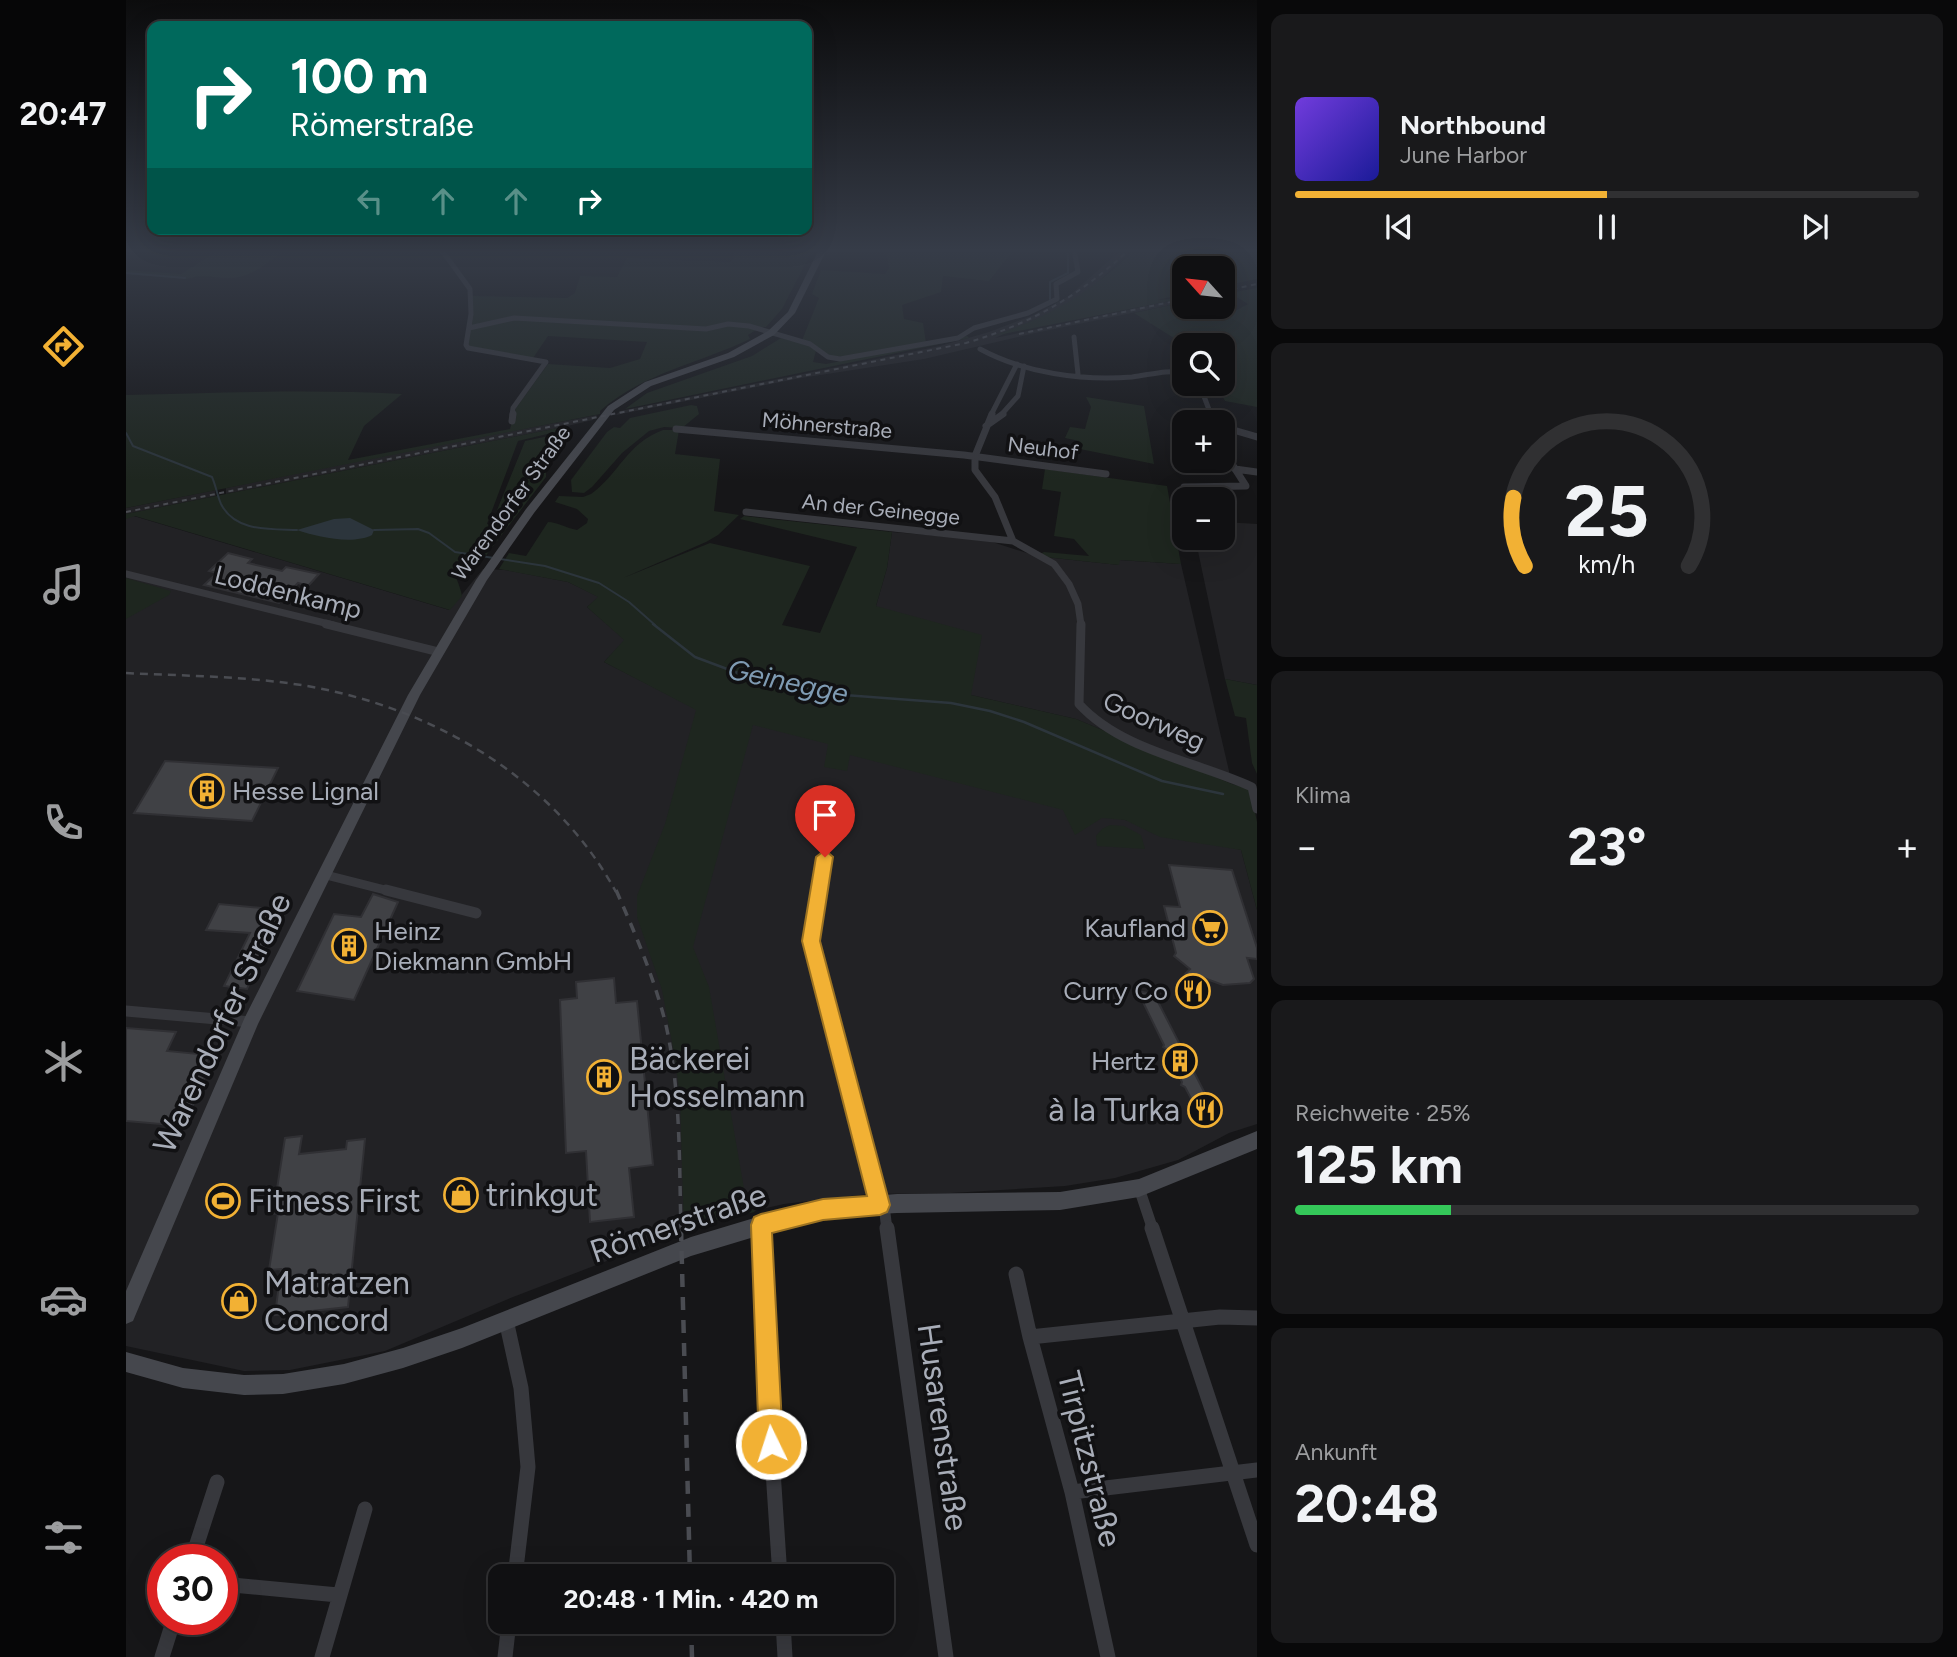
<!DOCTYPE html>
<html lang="de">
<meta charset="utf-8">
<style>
body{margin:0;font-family:Figtree,sans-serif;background:#19191b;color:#f1f3f6;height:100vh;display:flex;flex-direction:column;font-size:26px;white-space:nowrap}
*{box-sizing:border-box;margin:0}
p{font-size:23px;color:#9c9d9f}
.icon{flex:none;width:38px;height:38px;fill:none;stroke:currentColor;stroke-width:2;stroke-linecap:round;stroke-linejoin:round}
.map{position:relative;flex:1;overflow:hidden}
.panel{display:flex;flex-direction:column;gap:14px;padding:14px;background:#09090a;width:700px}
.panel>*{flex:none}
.top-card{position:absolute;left:21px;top:21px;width:665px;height:214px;border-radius:14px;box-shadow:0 7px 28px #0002,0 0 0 2px #303032;background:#00695c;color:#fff;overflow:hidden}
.needle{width:46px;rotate:297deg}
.fabs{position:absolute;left:1046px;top:256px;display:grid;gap:14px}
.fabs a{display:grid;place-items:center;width:63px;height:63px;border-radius:14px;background:#101012;box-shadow:0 7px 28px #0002,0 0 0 2px #303032;font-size:35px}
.speed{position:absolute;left:21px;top:1544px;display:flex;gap:14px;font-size:35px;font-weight:700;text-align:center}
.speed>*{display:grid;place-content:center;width:91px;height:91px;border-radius:50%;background:#101012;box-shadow:0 7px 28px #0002,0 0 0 2px #303032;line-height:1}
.speed .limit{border:10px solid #d22;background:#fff;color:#111}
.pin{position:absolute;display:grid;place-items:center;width:60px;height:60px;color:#fff;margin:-72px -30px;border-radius:50% 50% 50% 0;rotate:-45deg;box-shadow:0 0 7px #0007}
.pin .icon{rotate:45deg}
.me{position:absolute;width:77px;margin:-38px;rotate:356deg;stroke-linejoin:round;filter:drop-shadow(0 0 5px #0008)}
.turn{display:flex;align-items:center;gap:24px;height:147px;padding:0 28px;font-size:32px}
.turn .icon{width:91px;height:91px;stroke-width:2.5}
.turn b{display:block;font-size:49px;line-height:60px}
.lanes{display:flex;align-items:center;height:66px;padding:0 28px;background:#0003;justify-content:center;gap:35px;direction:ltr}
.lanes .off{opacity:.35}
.big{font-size:52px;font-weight:700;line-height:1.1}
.panel .card{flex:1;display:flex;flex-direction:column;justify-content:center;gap:10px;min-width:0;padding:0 24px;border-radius:14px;background:#19191b}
.panel .dial{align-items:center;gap:0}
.dial svg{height:182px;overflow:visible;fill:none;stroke:#303032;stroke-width:7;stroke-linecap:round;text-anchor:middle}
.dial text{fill:#f1f3f6;stroke:none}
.song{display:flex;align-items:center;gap:21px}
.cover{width:84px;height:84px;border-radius:10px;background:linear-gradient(135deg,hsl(260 70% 55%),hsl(240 70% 35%))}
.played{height:7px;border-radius:4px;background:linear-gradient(90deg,#f2b134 50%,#303032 50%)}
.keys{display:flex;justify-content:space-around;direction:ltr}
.heat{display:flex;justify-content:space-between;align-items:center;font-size:38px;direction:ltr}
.charge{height:10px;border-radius:5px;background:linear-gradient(90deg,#34c759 25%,#303032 0)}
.trip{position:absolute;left:362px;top:1564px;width:406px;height:70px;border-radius:14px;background:#101012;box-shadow:0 7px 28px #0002,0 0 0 2px #303032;font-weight:700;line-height:70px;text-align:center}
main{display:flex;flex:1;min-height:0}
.tab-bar{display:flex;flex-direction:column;width:126px;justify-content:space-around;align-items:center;background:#060607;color:#9c9d9f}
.tab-bar .icon{width:49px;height:49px}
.tab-bar .selected{color:#f2b134}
.tab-bar b{font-size:32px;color:#f1f3f6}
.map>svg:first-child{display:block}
.built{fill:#222225}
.green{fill:#1e261f}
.water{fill:#2c353c}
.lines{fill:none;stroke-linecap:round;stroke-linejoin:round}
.stream-far1{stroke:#2c353c;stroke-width:2}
.stream{stroke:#2c353c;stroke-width:2.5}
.building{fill:#404145;stroke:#303034;stroke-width:2}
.street-far4{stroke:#37383d;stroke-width:5}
.street-far3{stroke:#37383d;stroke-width:7}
.street-far2{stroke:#37383d;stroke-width:9}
.street-far1{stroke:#37383d;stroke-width:11}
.street{stroke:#37383d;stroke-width:15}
.secondary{fill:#45474d;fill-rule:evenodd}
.rail-far3{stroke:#4a4c52;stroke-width:2;stroke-dasharray:5 4.5;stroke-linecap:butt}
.rail-far2{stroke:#4a4c52;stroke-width:2.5;stroke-dasharray:8 6;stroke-linecap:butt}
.rail-far1{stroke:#4a4c52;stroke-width:3.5;stroke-dasharray:10 8;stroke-linecap:butt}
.rail{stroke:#4a4c52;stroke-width:4.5;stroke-dasharray:13 10;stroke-linecap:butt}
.route{fill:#f2b134;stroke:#9d7322;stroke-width:2}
.labels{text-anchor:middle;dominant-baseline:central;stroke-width:7;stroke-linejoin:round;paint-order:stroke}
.far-street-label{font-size:21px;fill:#a8adb8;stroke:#111113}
.street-label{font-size:26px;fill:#a8adb8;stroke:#111113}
.poi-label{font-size:26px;fill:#a8adb8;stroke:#111113;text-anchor:end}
.water-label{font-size:28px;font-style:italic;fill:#7f9bb3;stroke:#111113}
.near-street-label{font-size:32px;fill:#a8adb8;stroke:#111113}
.near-poi-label{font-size:32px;fill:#a8adb8;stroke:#111113;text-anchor:start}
</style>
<main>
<nav class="tab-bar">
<b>20:47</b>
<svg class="icon selected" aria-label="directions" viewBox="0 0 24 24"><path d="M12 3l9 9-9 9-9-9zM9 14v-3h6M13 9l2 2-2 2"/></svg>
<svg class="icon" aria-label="music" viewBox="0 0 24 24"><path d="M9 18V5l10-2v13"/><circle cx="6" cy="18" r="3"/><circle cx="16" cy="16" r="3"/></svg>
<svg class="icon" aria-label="phone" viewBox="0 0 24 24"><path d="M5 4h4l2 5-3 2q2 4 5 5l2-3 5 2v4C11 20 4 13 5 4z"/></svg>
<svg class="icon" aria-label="climate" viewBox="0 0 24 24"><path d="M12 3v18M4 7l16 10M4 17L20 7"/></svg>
<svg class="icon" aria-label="car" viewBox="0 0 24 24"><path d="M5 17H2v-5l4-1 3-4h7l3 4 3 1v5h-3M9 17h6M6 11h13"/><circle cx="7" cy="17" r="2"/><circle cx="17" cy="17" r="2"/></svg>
<svg class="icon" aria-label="filters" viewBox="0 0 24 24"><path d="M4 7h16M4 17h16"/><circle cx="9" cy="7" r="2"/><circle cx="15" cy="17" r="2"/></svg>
</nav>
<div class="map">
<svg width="1131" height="1657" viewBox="0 0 1131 1657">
<rect width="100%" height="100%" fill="#161618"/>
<path class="built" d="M996,249H1006L964,290L939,306L869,338L1059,298V302L909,333L798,359L675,378L490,415L494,411L814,346L863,332L908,315L943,296Z
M471,415L467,420L437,427L100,494V488L221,462Z
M89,490L90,496L1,514L323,610L357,569L379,570L442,582L473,597L461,607L499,640L478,662L570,709L1115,850L1131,910V1124L1103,1133L1052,1160L989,1178L939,1186L825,1193L742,1194L658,1204L585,1221L387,1297L259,1351L164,1370L118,1371L0,1346V508Z
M1097,522L1131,524V685L1099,679L1069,537H1097Z
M766,532L860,540L910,556L993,565V560L1055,564L1106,784L950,719L845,695L750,606L761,568Z"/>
<path class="green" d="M95,249H158C144,262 126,277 106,278C91,279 77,273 62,279L0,274V270L55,274Z
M611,249H687L656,309L640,327L633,328L622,335L624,339C572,364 519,372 474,411V414L0,508V395C92,393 184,389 276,394L238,426L222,460L384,429L390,408L422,364L484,368L514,359L521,342L422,336L407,358L342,346L346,296L441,298L449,293L454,276L491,277L501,258L605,262Z
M760,249H884L885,253L863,281L817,276L815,292L776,305L778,319L797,323L800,343L725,357L704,356L691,347L687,362L700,364L841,336L843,338L499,409L521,393L626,356L655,338L675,343L693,298L686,294L695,270L759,274L763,268Z
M1010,249H1131V279L1097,286V268H1059V294L1031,300L1059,298L867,336C926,316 965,292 1010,249Z
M1131,288V407L1099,401L1090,383H1097V345H1059L1008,313L1059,302V306H1097L1109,311L1122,304L1104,293Z
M960,397L1018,406L1028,464L954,449L953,441L939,438L944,427L959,429L965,407Z
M565,405L571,406L573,414L556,428L538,427L523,431L496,453L466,487L458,493L446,492L445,480L481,432L488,427L494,428L504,418Z
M437,427L438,430L392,441L361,524L365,525L399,441L446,431L420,464V477L355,562L335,560L327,564C328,576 334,584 336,596L324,610L9,516L0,519V514Z
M537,430H553L549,454L594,459L588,511L613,515L592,535L580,542L497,578L584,543L684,566L656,625L694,633L731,547L614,519L618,516L766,532L761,568L750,606L856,635L845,695L950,719L1106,784L1131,791L1128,807L1131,822V910L1115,850L1034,837L999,820L976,818L949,835L937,810L724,755L721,771L698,767L702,744L627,725L567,947L583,987L620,1200L629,1212L585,1221L558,1232L554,1099L549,1058L536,990L511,917V896L539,824L570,710L478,662L498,640L461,607L472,597L442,582L373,569L383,553L400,556L422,522C431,522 440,528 451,530L461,523L462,519L451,509L429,502L433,496L457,497L465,494C493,474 501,443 537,430Z
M919,469L1041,486L1055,564L994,560L993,565L910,556L918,552L963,556L948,539L928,536L935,492L916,489Z
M0,578L45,591L43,595L0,619Z
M1099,679L1131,685V774L1126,763L1120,718L1109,716Z
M984,825L998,826L1015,835L1019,849L971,846L970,836L976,829Z"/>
<path class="water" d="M224,518L248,530L246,535C227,545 191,537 171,530L208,519Z"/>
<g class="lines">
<path class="stream-far1" d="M0,273L59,278
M924,299V282L942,273V249
M0,433L7,446L86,477C90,486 91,495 95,504C109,532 144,529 171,530
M248,530L292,529L303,533L329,552L419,566L473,583L503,602L529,625"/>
<path class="stream" d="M527,624L569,657L628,679L705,694L825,703L864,711L898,722L1036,781L1097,794"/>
</g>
<path class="building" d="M102,553L126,559L122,563L156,571L160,567L193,574L182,586L172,583L153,603L78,585L91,573L83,571Z
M39,761L152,768L126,821L8,813Z
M1043,865L1106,870L1131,948V959L1121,958L1128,979L1124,983L1097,985L1075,977L1070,981L1059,974L1064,969L1048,956L1050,953L1038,906L1054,907Z
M247,894L272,902L228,1000L171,991L208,914L235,917Z
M93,904L156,910L121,989L98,986L124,933L80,930Z
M488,978L490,1003L511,1001L527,1165L503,1168L508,1217L464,1222L460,1151L440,1153L434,1000L451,998L450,982Z
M1016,992L1028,994L1090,1115L1084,1120L1074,1118L1068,1111L1070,1108L1059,1087L1055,1085L1056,1082L1040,1049L1037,1047L1038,1045L1014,996Z
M0,1028L50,1032L41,1051L83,1055L80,1063H85L58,1126L0,1121Z
M176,1136L173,1154L220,1149L221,1141L239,1139L222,1307L149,1315L155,1269L143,1270L152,1213L147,1214L159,1138Z"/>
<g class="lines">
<path class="street-far4" d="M315,249L344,289L345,314L340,345L342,348L420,362L387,408L386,415
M343,328L388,318L580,329L602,324L623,326L684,344L702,357L714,359L832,338L848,328L902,313L931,299L930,284L952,272L948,249
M948,337L952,374
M854,349C898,373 956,381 1006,377C1024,375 1040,369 1059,373
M1073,383L1085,415
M865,415L891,364
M875,415L892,396L898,366"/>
<path class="street-far3" d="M866,414L849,456V470L869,497L887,541L928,564L943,584L952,604L955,625
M1084,414L1087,422
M386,421L387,414
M860,426L877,414
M1097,427L1131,437
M550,429L838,455L980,474
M1109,469L1131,472
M1058,487L1120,486L1097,450
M620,512L887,541
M0,574L207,625"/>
<path class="street-far2" d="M200,624L313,652
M955,624L953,704C996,751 1070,761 1126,787L1131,809
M200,875L267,892
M693,892L703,827L696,804"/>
<path class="street-far1" d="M260,890L350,913
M693,890L685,941L754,1205
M0,1011L125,1022
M1013,1188L1027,1230
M758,1205L761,1230
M635,1225V1230"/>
<path class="street" d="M635,1228L640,1364L654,1577
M761,1228L820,1657
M1026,1228L1131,1545
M890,1274L904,1337L946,1492L982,1657
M380,1320L395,1388L402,1467L389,1577
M904,1337L1094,1317L1131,1318
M946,1492L1131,1470
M66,1559L91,1482
M96,1584L212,1595
M657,1622L659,1657
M36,1657L48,1619
M196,1657L239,1509
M379,1657L383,1622"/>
<path class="secondary" d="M693,249H701L669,313L648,335L608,357L525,386L488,410L408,513L361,580L294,695L132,1024L7,1321L0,1324V1291L119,1017L282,695L350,580L400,509L482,406L519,382L602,353L642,331L662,312Z
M1131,1131V1149L1013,1197L934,1210L771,1213L717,1216L658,1228L565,1256L336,1348L277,1368L218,1384L157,1394L118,1395L57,1388L0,1372V1352L57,1368L118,1375L157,1374L218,1364L277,1348L336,1328L565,1237L658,1209L717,1198L771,1194L934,1192L1013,1179Z"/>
<path class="rail-far3" d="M1097,291L1131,284
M893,334L1059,299
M0,512L840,343C907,323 953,296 1004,249"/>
<path class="rail-far2" d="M0,673C60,676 121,676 181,686C307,708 428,778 490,892"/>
<path class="rail-far1" d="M490,890C509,933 527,975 539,1021C555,1089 553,1160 555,1230"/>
<path class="rail" d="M555,1228L564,1577
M565,1622L566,1657"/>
</g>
<linearGradient id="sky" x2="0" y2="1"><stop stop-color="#0c0c0d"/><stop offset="0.52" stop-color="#363c48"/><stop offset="1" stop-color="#363c48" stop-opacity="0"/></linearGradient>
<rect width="1131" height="481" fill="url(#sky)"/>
<path class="route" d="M699,850L707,857L694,941L764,1205L761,1212L754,1215L697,1220L646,1233L657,1444L654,1452L645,1456L637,1452L633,1444L625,1225L628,1217L635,1214L697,1199L741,1196L676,941L690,857Z"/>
<defs>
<g id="building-ring" transform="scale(1.75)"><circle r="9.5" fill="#111113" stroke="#f2b134" stroke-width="1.5"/><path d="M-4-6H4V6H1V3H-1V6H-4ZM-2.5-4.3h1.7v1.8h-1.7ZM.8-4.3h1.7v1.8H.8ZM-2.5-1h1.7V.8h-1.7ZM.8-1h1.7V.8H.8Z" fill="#f2b134"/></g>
<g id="supermarket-ring" transform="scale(1.75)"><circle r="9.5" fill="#111113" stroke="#f2b134" stroke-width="1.5"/><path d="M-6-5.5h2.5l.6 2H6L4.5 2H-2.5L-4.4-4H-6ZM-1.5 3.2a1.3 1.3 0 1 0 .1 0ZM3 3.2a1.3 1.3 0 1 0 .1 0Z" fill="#f2b134"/></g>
<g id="restaurant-ring" transform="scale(1.75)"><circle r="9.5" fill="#111113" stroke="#f2b134" stroke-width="1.5"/><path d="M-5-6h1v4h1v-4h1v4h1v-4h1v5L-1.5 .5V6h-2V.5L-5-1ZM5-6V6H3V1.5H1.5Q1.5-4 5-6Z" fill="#f2b134"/></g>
<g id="shop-ring" transform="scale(1.75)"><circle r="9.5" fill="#111113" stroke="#f2b134" stroke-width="1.5"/><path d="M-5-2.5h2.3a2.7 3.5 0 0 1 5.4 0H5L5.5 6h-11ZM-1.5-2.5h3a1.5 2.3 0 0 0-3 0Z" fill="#f2b134"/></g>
<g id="stadium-ring" transform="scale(1.75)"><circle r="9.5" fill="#111113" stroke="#f2b134" stroke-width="1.5"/><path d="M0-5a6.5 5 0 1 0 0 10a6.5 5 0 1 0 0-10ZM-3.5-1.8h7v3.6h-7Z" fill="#f2b134"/></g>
</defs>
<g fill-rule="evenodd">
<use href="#building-ring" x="81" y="791"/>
<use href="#supermarket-ring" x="1084" y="928"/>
<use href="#building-ring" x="223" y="946"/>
<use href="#restaurant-ring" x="1067" y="991"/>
<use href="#building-ring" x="1054" y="1061"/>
<use href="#building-ring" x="478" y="1077"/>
<use href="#restaurant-ring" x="1079" y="1110"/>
<use href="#shop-ring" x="335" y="1195"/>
<use href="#stadium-ring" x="97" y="1201"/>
<use href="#shop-ring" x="113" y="1301"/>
</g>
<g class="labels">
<g class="far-street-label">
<text transform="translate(701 425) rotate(5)">Möhnerstraße</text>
<text transform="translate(917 448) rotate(7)">Neuhof</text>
<text transform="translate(385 503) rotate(-54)">Warendorfer Straße</text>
<text transform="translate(755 509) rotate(6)">An der Geinegge</text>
</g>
<g class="street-label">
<text transform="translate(162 592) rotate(14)">Loddenkamp</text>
<text transform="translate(1028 721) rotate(24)">Goorweg</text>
</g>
<g class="poi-label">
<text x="106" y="791" text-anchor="start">Hesse Lignal</text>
<text x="1060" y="928">Kaufland</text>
<text x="248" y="931" text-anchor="start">Heinz<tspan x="248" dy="30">Diekmann GmbH</tspan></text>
<text x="1042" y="991">Curry Co</text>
<text x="1030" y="1061">Hertz</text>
</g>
<g class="water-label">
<text transform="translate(662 681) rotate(12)">Geinegge</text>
</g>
<g class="near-street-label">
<text transform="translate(96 1023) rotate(-65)">Warendorfer Straße</text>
<text transform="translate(552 1223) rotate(-19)">Römerstraße</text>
<text transform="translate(817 1427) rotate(82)">Husarenstraße</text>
<text transform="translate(964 1459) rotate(76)">Tirpitzstraße</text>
</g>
<g class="near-poi-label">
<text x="503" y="1059">Bäckerei<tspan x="503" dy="37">Hosselmann</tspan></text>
<text x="1054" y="1110" text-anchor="end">à la Turka</text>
<text x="360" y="1195">trinkgut</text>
<text x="122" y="1201">Fitness First</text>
<text x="138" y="1283">Matratzen<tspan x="138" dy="37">Concord</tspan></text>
</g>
</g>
</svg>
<div class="fabs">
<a><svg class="needle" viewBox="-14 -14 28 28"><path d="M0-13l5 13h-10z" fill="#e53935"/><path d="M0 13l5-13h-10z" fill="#9c9d9f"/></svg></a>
<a><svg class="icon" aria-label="search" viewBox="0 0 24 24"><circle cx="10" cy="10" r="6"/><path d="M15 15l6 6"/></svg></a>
<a>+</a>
<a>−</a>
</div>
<div class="speed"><div class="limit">30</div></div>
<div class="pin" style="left:699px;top:857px;background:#d93025"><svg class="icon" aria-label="arrive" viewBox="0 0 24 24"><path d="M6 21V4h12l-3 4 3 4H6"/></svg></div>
<svg class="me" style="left:645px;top:1444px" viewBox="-20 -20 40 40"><circle r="17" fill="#f2b134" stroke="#fff" stroke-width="3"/><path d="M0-11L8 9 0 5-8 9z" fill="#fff"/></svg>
<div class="trip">20:48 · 1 Min. · 420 m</div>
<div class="top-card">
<div class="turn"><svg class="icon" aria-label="right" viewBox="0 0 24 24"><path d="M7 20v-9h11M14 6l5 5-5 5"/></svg><div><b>100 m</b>Römerstraße</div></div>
<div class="lanes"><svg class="icon off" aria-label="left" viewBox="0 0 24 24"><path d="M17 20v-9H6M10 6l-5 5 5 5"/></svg><svg class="icon off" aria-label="ahead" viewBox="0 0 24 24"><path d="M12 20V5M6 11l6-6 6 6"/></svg><svg class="icon off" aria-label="ahead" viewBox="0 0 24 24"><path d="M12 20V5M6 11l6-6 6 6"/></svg><svg class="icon" aria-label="right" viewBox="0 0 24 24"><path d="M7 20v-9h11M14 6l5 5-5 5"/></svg></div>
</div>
</div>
<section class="panel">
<div class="card">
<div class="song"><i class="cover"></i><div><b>Northbound</b><p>June Harbor</p></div></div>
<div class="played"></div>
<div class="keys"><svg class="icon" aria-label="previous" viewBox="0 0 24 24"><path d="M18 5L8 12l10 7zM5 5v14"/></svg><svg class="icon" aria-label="pause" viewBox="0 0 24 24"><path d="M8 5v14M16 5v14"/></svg><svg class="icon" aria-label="next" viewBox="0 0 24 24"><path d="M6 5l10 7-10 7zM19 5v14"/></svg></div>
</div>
<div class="card dial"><svg viewBox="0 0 100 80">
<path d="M14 69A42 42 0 1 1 86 69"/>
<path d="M14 69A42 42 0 0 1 9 39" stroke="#f2b134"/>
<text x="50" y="56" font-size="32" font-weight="700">25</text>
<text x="50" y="72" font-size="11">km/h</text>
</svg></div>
<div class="card"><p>Klima</p>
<div class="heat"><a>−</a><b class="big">23°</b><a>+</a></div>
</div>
<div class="card"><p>Reichweite · 25%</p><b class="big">125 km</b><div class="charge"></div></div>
<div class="card"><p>Ankunft</p><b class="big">20:48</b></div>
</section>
</main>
